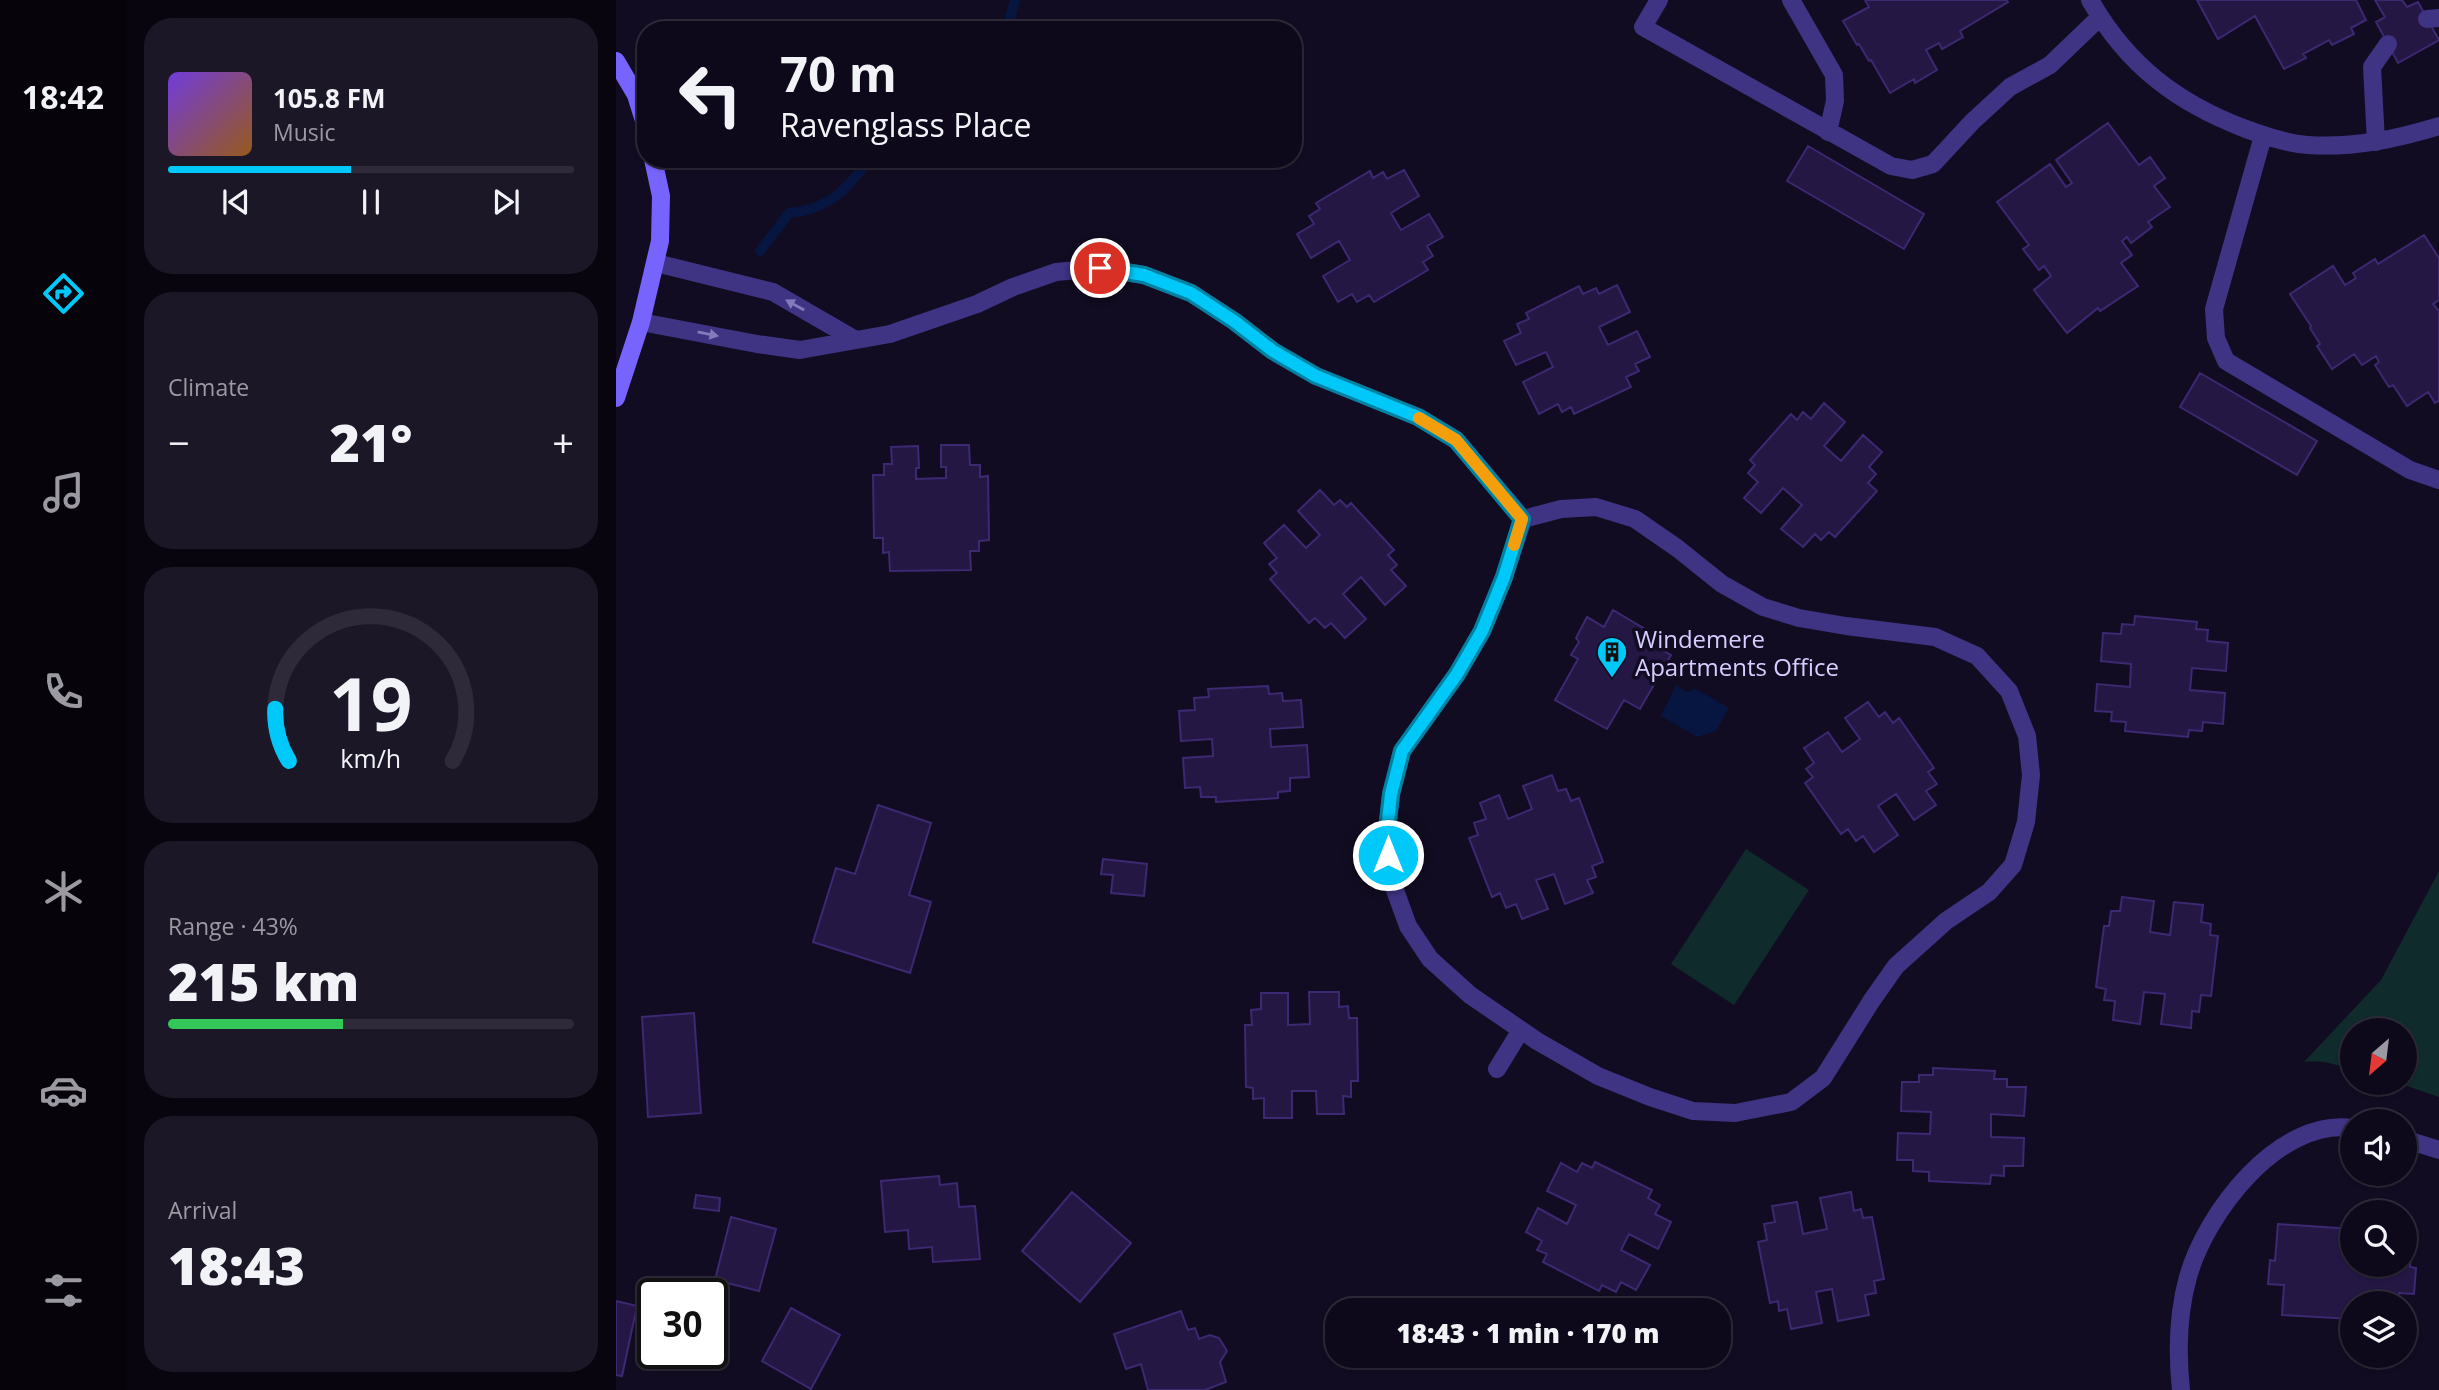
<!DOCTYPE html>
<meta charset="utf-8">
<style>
body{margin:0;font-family:"Open Sans",sans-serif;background:#1c1727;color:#f1f3f6;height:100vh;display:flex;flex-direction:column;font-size:26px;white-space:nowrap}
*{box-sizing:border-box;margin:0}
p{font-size:23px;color:#9b9aa2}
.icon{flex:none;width:38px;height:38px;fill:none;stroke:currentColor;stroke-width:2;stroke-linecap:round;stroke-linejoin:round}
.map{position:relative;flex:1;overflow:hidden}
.sheet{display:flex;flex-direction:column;gap:18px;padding:18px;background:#08050e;width:490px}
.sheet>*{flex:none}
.banner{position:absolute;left:21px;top:21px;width:665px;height:147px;border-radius:28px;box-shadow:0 2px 5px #0004,0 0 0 2px #2e2a39;background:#0e091a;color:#f1f3f6;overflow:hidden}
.needle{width:46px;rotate:208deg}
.buttons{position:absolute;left:1724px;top:1018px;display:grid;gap:14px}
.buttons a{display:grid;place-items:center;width:77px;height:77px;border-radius:50%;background:#0e091a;box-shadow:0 2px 5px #0004,0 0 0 2px #2e2a39;font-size:35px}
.speed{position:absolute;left:21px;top:1278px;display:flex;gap:14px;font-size:35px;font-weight:700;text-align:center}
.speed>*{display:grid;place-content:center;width:91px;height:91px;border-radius:50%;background:#0e091a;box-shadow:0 2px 5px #0004,0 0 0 2px #2e2a39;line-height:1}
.speed .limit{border:4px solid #111;border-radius:10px;background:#fff;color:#111}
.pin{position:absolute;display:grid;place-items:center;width:60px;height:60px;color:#fff;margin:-30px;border:4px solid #fff;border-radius:50%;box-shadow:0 2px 7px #0007}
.me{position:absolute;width:77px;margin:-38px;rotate:0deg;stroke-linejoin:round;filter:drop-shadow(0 0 5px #0008)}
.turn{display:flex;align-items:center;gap:24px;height:147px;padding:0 28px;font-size:32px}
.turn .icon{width:91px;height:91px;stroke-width:2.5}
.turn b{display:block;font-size:49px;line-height:60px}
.big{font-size:52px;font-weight:800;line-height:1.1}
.sheet .tile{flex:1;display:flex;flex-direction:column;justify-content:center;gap:10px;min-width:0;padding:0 24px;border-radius:28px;background:#1c1727}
.sheet .dial{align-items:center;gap:0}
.dial svg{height:182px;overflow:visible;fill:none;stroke:#2e2a39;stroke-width:7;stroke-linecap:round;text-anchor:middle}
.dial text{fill:#f1f3f6;stroke:none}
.song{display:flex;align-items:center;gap:21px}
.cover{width:84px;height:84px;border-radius:10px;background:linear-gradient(135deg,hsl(260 70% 55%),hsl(30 70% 35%))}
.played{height:7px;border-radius:4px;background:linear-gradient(90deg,#00c8f8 45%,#2e2a39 45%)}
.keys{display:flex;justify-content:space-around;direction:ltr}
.heat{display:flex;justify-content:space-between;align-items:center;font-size:38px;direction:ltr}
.charge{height:10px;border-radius:5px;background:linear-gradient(90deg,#34c759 43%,#2e2a39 0)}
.trip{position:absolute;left:709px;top:1298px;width:406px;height:70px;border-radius:28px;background:#0e091a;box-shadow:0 2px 5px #0004,0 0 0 2px #2e2a39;font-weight:800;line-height:70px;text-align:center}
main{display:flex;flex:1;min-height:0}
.menu{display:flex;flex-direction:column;width:126px;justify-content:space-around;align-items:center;background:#06040a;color:#9b9aa2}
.menu .icon{width:49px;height:49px}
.menu .active{color:#00c8f8}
.menu b{font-size:32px;color:#f1f3f6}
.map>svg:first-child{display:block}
.green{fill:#0f2b2c}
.water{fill:#061641}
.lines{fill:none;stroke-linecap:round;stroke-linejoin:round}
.stream{stroke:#061641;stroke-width:10}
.building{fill:#241744;stroke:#3d2872;stroke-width:2}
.lane{stroke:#3f3484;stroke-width:18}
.street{stroke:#3f3484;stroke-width:18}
.secondary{stroke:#7764ff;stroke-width:18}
.oneway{fill:#8479bb}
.route-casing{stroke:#0082a1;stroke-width:18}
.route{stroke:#00c8f8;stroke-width:12}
.slow{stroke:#f59e0b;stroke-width:12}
.labels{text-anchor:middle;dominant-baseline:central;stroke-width:7;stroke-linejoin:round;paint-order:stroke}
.poi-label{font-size:24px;fill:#d8cdff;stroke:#120c22;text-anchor:start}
</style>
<main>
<nav class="menu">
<b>18:42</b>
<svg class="icon active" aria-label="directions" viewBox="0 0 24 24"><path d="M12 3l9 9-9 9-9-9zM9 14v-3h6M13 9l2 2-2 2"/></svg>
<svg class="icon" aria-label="music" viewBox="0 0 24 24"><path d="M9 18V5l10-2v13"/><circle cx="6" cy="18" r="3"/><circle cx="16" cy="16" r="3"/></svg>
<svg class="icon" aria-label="phone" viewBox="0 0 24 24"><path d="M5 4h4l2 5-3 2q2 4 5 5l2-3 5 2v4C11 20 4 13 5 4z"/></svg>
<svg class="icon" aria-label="climate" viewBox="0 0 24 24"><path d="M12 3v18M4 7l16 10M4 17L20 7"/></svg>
<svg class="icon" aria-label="car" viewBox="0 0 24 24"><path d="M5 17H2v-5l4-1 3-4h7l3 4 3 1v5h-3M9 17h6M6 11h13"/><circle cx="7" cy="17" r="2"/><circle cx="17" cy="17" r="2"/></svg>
<svg class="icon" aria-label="filters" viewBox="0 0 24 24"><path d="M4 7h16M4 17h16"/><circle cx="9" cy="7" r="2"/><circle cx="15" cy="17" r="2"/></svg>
</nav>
<section class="sheet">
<div class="tile">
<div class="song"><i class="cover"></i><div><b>105.8 FM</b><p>Music</p></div></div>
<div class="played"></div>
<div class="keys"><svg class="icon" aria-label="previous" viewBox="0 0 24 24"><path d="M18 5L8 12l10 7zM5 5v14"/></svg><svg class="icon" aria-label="pause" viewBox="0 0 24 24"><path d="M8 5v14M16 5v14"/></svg><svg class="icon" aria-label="next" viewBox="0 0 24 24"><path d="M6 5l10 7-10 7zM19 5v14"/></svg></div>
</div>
<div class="tile"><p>Climate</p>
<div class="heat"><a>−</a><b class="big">21°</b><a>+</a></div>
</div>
<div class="tile dial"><svg viewBox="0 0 100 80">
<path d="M14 69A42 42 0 1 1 86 69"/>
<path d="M14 69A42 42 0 0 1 8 46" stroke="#00c8f8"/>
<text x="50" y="56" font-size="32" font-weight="700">19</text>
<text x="50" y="72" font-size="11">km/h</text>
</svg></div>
<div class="tile"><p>Range · 43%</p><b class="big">215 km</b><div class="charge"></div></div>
<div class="tile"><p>Arrival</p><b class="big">18:43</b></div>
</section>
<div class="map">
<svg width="1823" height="1390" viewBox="0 0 1823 1390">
<rect width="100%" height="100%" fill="#120c22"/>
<path class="green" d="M1130,849L1193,890L1118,1005L1055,964Z
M1823,871V1097L1782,1083H1788V1031H1736V1069C1721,1065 1704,1059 1688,1062L1765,980Z"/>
<path class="water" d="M1060,685L1070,692L1080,689L1113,708L1100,731L1081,737L1045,716Z"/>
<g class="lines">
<path class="stream" d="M391,30L399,0
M144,251L173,213C208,211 234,189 252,159"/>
</g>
<path class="building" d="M1249,0H1390L1392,2L1344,31L1347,37L1326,49L1323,43L1310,50L1321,70L1299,83L1298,79L1274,93L1255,60L1253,61L1243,44L1241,45L1227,21L1253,7Z
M1581,0H1740L1750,20L1735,28L1738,34L1716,45L1713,40L1687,54L1690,58L1668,69L1639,16L1602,39Z
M1759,0H1786L1791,7L1802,2L1823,40L1782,63L1760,22L1769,17Z
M1492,123L1523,165L1534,157L1549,178L1538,186L1554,207L1532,222L1536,227L1515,243L1511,237L1506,241L1516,255L1505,263L1522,286L1484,311L1482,308L1451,333L1418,290L1435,276L1428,266L1423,270L1407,249L1413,245L1381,202L1434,164L1450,187L1456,183L1440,160Z
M1192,146L1308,214L1288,249L1171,181Z
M788,170L803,196L775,213L785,230L813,214L827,237L811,246L817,256L807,262L812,270L758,302L753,295L741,302L736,294L722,302L707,276L734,260L723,241L695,258L681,234L698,224L693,216L704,209L700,203L754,171L757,178L767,172L771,179Z
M1808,235L1823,258V300L1817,304L1823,311V401L1819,403L1812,392L1791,406L1777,385L1773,387L1759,365L1763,362L1760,356L1746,365L1738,354L1716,369L1701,346L1704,344L1694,328L1695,326L1674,294L1717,266L1729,285L1740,278L1737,273L1759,259L1762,264Z
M1001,285L1014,312L983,327L992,345L1021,331L1034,357L1019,364L1023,371L1010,377L1015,387L958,414L955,407L946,412L942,404L923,414L907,382L937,367L930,352L900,365L888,341L905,333L901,324L913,319L910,313L963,286L967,294L980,288L983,294Z
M1584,373L1701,441L1681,475L1564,407Z
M1208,403L1229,422L1208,446L1225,461L1247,435L1266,452L1253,467L1260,474L1252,483L1261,491L1219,537L1213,532L1205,540L1199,534L1187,547L1165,529L1186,505L1167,488L1145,513L1128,498L1142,482L1132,473L1139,465L1134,460L1175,414L1181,420L1187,412L1195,419Z
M325,445H353L354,465H364V477L372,476L373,540L363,541V551H354L355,570L274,571L273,552L267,553V538H258L257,475H268V464H276L275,447L302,446L303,468H300V479L330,478V467H325Z
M704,490L718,505L724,500L731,507L735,503L778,550L772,555L781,565L775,570L790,586L769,605L745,577L727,594L750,619L729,638L715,623L709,628L699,618L693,623L654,579L661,573L653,564L661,558L648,543L668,525L690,548L704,535L682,511Z
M997,610L1029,629L1025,637L1055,655L1024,709L1008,700L991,729L939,700L962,659L955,655L963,642L960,638L971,617L988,627Z
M1519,616L1581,622L1580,629L1592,630L1591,641L1612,643L1610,671L1576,668L1574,690L1609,693L1607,724L1587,722L1586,731L1573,730L1572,737L1509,731L1510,722L1495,721L1496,712L1479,711L1481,684L1514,687L1515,664L1485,661L1487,633L1505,634L1506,624L1518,625Z
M652,686L653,694L666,693L667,701L685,700L687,727L654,729L655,747L691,745L693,777L674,778V791L662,792V798L600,802V797H585L584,787L569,788L567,758L597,756L596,739L565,741L563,711L579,710L578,698L593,697L592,689Z
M1252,702L1263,717L1269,712L1277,723L1283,718L1318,768L1312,772L1321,784L1310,791L1320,805L1298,820L1280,794L1262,806L1282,835L1258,852L1247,836L1240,841L1232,829L1225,834L1189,783L1197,777L1190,769L1198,763L1188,748L1212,732L1226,752L1244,739L1229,718Z
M936,775L942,791L950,789L955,801L963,798L987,862L976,866L980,877L971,880L977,893L949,904L938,874L920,880L932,909L906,919L900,904L890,908L884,893L876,897L853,838L862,835L858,823L870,819L864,803L883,795L892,819L916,809L907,786Z
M262,805L315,823L293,895L315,902L294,973L197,942L220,868L239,874Z
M487,859L531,864L528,896L495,893L497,875L485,874Z
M1506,897L1538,901L1534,932L1554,935L1558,902L1587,905L1585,922L1595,924L1594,935L1602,936L1595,996L1585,995L1583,1012L1576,1011L1575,1028L1545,1024L1549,994L1528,992L1524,1024L1497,1020L1499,1001L1488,1000L1490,989L1480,987L1488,926H1493L1495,911H1504Z
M693,992H723V1007L732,1006L733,1018H741L742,1081H735V1097L727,1096L728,1114H701L700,1091H676V1118H648V1098L637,1099V1088L630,1087L629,1025H636L635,1010L645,1009V993H672V1025L694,1024Z
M78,1013L85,1113L32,1117L26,1017Z
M1317,1068L1379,1071L1378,1079H1391V1087H1410L1408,1116L1375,1114V1137L1408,1138L1407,1166H1388V1176L1375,1175L1374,1184L1313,1181V1172L1297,1171V1160H1281L1282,1133L1314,1134L1315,1112L1285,1111L1286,1082H1303V1075H1317Z
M979,1162L1036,1190L1032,1198L1044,1205L1039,1214L1055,1222L1042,1249L1013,1234L1005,1250L1034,1265L1020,1290L1005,1282L1000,1292L986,1285L983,1291L927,1262L931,1254L921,1250L926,1241L910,1232L922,1208L951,1224L960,1205L931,1191L945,1163L961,1172L966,1163L976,1168Z
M323,1176L324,1185L341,1183L343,1207L359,1206L364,1259L317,1262L316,1247L293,1249L292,1230L269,1232L265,1181Z
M456,1192L515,1243L464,1302L406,1251Z
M1235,1192L1238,1211L1245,1209L1247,1218L1256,1217L1268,1279L1258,1281L1260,1293L1249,1295L1253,1315L1222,1321L1216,1289L1200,1292L1206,1323L1175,1329L1171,1309L1163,1311L1162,1301L1154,1303L1142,1242L1151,1240L1148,1224L1159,1222L1156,1206L1181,1202L1187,1234L1211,1229L1204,1198Z
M80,1195L104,1198L103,1211L78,1208Z
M115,1217L160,1229L143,1291L99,1280Z
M1662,1224L1736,1229V1265H1788V1232L1796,1233L1794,1267L1800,1268L1798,1294L1783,1293L1782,1304H1736V1319L1666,1315L1668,1285L1652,1284L1654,1260L1659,1261Z
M0,1301L21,1306L6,1376L0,1375Z
M175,1308L224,1335L195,1389L146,1361Z
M565,1311L572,1330L579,1328L583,1339L594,1335L603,1338L611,1351L604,1362L610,1382L589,1390H532L525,1364L510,1369L498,1334Z"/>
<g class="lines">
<path class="lane" d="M1811,19L1823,18
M1760,142L1756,67L1772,44
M881,1069L905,1030"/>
<path class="street" d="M1043,0L1027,27L1275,166L1296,170L1317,164L1356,122L1394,87L1434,65L1484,17
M1175,0L1218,75L1219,101L1212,132
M1474,0C1511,65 1561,103 1630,129C1649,136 1672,144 1692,145C1738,148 1780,139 1823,126
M1647,136L1598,309L1600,338L1610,361L1794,470L1823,480
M40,263L157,292L238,339
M25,322L141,344L184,350L274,334L361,304L397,287L440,272L484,268L528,275L575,293L618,321L657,351L700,376L802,417L840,440L907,519L888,577L866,631L841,674L786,751L775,794L770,839L775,879L792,926L814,959L854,995L921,1041L982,1076L1034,1097L1077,1111L1119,1113L1175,1102L1207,1078L1256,1000L1280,966L1330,921L1373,892L1397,865L1410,822L1415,775L1411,736L1393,691L1361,656L1319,637L1230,626L1183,618L1147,607L1106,584L1061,548L1019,519L980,507L945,509L907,519
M1788,1139L1823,1150
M1565,1390C1561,1353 1562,1313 1572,1277C1590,1213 1662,1118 1736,1128"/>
<path class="secondary" d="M0,61L20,95L30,127
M0,398L25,322L44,241L45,196L37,159"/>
</g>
<defs><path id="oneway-solid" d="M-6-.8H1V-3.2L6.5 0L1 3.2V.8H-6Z" transform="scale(1.75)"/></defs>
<g class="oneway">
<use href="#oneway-solid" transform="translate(179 305) rotate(-151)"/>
<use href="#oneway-solid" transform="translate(92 334) rotate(11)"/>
</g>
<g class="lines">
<g class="route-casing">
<path id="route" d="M484,268L528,275L575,293L618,321L657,351L700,376L802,417L840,440L906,519L888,577L866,631L841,674L786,751L775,794L770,839L772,855"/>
</g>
<use href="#route" class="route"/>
<path class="slow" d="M803,418L840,440L906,519L898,545"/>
</g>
<defs>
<g id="building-pin" transform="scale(1.575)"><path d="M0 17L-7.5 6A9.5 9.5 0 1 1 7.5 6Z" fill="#00c8f8" stroke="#120c22"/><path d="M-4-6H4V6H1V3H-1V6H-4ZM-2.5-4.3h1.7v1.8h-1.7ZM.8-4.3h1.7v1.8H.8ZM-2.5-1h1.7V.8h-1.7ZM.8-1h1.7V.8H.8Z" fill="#111"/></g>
</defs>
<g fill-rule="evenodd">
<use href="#building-pin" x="996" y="652"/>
</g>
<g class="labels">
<g class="poi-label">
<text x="1019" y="638">Windemere<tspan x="1019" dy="28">Apartments Office</tspan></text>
</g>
</g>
</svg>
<div class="buttons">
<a><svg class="needle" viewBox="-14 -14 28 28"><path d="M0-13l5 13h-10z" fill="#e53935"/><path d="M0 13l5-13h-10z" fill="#9b9aa2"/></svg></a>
<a><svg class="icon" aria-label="sound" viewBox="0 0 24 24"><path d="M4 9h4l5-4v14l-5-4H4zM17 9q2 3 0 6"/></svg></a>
<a><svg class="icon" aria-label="search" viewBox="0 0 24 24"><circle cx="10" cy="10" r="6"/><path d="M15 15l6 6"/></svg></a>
<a><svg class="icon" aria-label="layers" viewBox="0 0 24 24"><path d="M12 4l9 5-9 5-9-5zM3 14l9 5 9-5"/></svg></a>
</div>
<div class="speed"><div class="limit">30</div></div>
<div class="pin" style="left:484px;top:268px;background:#d93025"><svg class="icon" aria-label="arrive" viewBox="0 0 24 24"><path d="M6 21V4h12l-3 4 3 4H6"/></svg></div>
<svg class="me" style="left:772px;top:855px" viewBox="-20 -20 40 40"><circle r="17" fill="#00c8f8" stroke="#fff" stroke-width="3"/><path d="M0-11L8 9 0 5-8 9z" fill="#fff"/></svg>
<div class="trip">18:43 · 1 min · 170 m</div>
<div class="banner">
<div class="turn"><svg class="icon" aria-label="left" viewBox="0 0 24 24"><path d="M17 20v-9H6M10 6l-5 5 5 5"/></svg><div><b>70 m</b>Ravenglass Place</div></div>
</div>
</div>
</main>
